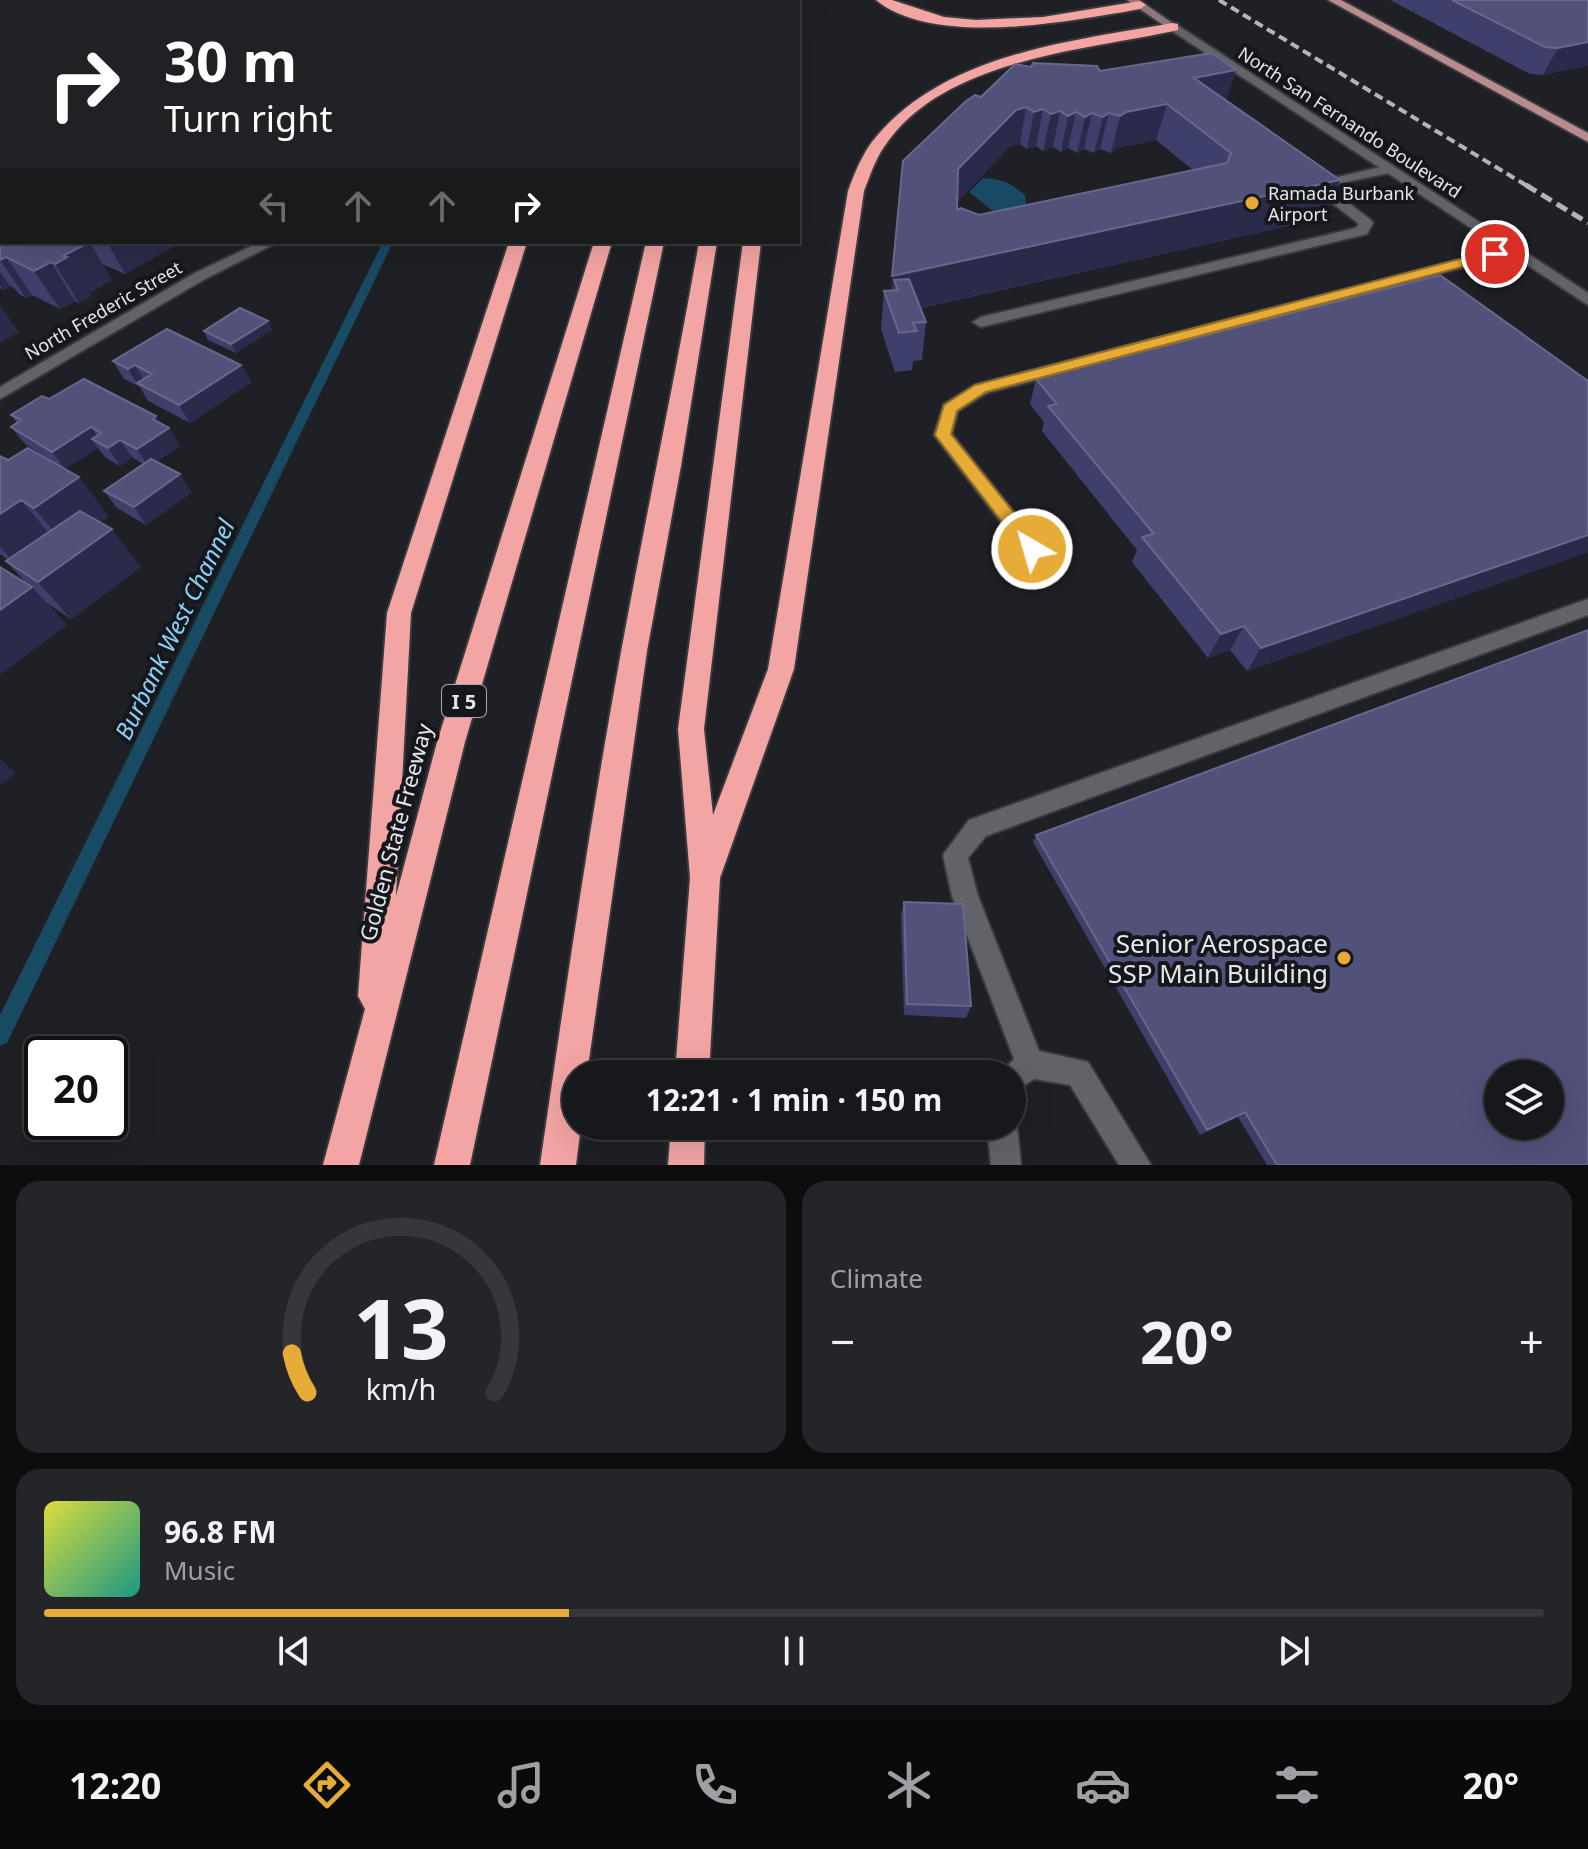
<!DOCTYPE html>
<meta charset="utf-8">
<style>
body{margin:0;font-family:"Noto Sans",sans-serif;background:#242529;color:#f1f3f6;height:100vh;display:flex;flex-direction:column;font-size:30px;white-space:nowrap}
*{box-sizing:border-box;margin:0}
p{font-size:26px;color:#9ea0a3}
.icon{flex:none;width:44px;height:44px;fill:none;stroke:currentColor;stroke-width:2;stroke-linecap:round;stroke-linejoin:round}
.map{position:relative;height:1165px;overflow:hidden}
.panel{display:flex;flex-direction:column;gap:16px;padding:16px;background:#0d0d0f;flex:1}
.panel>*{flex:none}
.hud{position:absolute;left:0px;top:0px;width:800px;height:244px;box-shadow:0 8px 32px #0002,0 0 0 2px #36373b;background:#202124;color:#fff;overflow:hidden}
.tools{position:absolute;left:1484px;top:1060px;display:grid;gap:16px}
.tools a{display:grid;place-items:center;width:80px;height:80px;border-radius:50%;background:#17181c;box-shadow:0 8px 32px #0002,0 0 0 2px #36373b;font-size:40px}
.speed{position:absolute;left:24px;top:1036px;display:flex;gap:16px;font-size:40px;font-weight:700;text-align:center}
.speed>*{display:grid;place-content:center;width:104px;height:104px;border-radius:50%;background:#17181c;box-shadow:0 8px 32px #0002,0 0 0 2px #36373b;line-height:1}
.speed .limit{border:4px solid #111;border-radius:12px;background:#fff;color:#111}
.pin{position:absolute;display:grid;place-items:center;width:68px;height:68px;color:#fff;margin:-34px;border:4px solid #fff;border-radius:50%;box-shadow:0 2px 8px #0007}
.me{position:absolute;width:88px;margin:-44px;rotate:322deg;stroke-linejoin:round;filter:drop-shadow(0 0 6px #0008)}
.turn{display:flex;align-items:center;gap:28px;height:168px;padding:0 32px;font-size:36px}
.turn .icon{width:104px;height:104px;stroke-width:2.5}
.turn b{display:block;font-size:56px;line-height:68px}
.lanes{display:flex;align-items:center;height:76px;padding:0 32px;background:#0003;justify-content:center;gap:40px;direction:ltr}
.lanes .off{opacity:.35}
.big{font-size:60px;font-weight:700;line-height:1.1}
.panel .card{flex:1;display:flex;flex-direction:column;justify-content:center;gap:12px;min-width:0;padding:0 28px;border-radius:24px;background:#242529}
.panel .dial{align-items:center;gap:0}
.dial svg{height:208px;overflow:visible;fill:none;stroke:#36373b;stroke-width:7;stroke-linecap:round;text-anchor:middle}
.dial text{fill:#f1f3f6;stroke:none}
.song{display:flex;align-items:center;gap:24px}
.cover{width:96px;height:96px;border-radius:12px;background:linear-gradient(135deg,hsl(60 70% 55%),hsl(170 70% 35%))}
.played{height:8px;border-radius:4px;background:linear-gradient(90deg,#e7ac37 35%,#36373b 35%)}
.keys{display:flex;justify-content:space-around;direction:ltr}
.heat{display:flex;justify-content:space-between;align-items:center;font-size:44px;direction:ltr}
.panel .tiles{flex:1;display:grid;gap:16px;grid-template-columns:1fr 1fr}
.card:last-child{grid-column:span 2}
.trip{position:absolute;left:562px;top:1060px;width:464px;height:80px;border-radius:40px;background:#17181c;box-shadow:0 8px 32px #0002,0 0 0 2px #36373b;font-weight:700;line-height:80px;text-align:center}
.tab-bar{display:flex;height:128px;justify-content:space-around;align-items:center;background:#090a0b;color:#9ea0a3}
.tab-bar .icon{width:56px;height:56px}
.tab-bar .selected{color:#e7ac37}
.tab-bar b{font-size:36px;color:#f1f3f6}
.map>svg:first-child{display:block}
.water{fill:#184b63}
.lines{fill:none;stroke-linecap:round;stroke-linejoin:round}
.stream{fill:#184b63;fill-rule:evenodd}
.service-casing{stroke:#3a3a3e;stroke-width:4}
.minor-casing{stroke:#3a3a3e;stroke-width:4}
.tertiary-casing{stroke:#3a3a3e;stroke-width:4}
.secondary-casing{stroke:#3a3a3e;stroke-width:4}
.primary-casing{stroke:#3a3a3e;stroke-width:4}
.motorway-casing{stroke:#3a3a3e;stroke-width:4}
.service{fill:#626369;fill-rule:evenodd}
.minor{fill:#626369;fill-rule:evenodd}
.tertiary{fill:#626369;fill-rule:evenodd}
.secondary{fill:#8e777a;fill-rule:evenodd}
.primary{fill:#b98b8c;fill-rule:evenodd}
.motorway{fill:#f3a5a3;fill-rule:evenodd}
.rail-far1{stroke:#b4b4b9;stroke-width:4;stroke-dasharray:9 5;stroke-linecap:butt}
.rail{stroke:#b4b4b9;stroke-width:5;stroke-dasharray:12 6;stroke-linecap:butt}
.wall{fill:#3f3f6c;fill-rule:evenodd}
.shaded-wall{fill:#2a2b4a}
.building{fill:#51517a;stroke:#68688c;stroke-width:2;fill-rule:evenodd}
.route{fill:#e7ac37;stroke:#967024;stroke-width:2}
.poi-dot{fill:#e7ac37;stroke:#16171c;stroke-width:3}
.labels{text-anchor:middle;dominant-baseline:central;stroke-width:8;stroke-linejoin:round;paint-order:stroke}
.far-street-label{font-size:18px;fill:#e6e6ea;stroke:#16171c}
.far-poi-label{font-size:18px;fill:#e6e6ea;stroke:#16171c;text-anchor:start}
.shield{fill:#16171c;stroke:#a8a8ac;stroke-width:2}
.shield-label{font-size:20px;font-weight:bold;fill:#e6e6ea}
.street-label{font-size:22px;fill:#e6e6ea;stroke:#16171c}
.water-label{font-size:24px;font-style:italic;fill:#87d0f7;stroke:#16171c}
.near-poi-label{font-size:26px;fill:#e6e6ea;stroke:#16171c;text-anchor:end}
</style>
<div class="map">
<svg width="1588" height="1165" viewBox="0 0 1588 1165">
<rect width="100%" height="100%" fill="#1f2025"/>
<path class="water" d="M983,178C1002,179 1011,183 1025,195L1026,206L994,212L969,192Z"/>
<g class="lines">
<path class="stream" d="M383,242H393L7,1043L0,1046V1015Z"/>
<g class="service-casing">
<path id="service" d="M1389,165L1396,169L1394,172L1326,186L1371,220L1373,223L1367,234L981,327L973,322L981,317L1356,228L1359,224L1308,184Z
M1512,246L1519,250L1517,253L987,393L958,411L952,434L1039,544L1042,549L1039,554H1025L934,435L944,404L975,385Z
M1588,599V615L986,836L968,858L978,896L1039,1051L1088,1062L1151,1165H1119L1070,1085L1034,1079L1012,1093V1074H1000L1014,1059L952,896L943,855L969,820Z
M1012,1116L1017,1126L1021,1165H991L987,1126H1012Z"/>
</g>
<g class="minor-casing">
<path id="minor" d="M260,242H278L205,279L0,399V387L195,273Z"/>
</g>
<g class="tertiary-casing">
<path id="tertiary" d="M1169,25H1177L1588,293V305L1169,29Z"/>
</g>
<g class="secondary-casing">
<path id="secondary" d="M1127,0H1139L1178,27L1169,29Z"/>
</g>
<g class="primary-casing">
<path id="primary" d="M1328,0H1341L1588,133V142Z"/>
</g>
<g class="motorway-casing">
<path id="motorway" d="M370,0H390L391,2H371Z
M400,0H415L416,2H401Z
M515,0H536L514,2Z
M708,0H720V2H708Z
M778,0H790V2H778Z
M876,0H892L944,17L976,20L1043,17L1140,1L1146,5L1140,9C1072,21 934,48 876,0Z
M1173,23L1178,24V30C1084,51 943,58 884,147C875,160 870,176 864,191L794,669L720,878L709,1074H675L690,878L678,729L743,242H761L704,729L713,815L768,669L848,191C855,172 863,152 876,137C947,53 1072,41 1173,23Z
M509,242H527L411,613L396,896L437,742L594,242H612L465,742L359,1165H323L365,1009L358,996L387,613Z
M646,242H664L470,1165H434Z
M699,242H717L681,466L647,651L587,1074H576V1126H581L576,1165H540C565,994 590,822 621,652C646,515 675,379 699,242Z
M671,1126H705L704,1165H668Z"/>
</g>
<use href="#service" class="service"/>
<use href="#minor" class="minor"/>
<use href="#tertiary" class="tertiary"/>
<use href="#secondary" class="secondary"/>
<use href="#primary" class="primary"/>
<use href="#motorway" class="motorway"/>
<path class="rail-far1" d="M1219,0L1529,187"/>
<path class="rail" d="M1526,185L1588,223"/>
</g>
<path class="wall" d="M0,0H162L157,2H2V34H0Z
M1390,0H1588L1543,75L1530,74Z
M1031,67L1100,71L1226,100L1340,180L1323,218L921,308L926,322L922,360L913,361L912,370L895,372L881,329L884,291L891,290L903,161L981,97ZM1156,140L1193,170L979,215L957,210V202L1010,146L1020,144L1027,149L1036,146L1043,151L1053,147L1061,152L1068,148L1077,153L1084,149L1094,153L1100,149L1111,153L1117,148Z
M0,89H2V242H170L173,247L125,274L102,264L112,280L89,293L91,296L79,303L75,301L60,309L32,295L26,298L19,294L14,288L10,286L3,290L0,288Z
M268,321L272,330L236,353L208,340L204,331Z
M113,361L241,365L251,382L190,423L148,401L140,387L124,379Z
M1036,379L1588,381V552L1247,671L1230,650L1208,658L1132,562L1137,550L1042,431L1044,422L1030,404Z
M49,399L161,423L169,428L180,446L156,462L192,492L146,525L117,508L104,491L143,464L132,457L120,466L105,457L98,448L65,469L25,444L11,427L17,423L11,415Z
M0,456L109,516L100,522L141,567L71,619L47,603L67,625L0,674V567L27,584L6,561L9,560L0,554Z
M1036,835L1588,1165H1267L1238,1117L1200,1135L1033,842Z
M904,902L971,1006L966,1018L904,1015L901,915Z"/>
<path class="shaded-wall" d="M17,0H29L30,2H18Z
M117,0H129V2H112Z
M136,0H162L157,2H137Z
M1588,42V66L1543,75L1558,48Z
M0,50L2,53V62L0,63Z
M1236,70L1225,105L1194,78Z
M1167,104L1156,140L1117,148L1111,153L1120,116L1126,112Z
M1026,107L1020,144L1010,146L953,207L958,169L1016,110Z
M1043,109L1036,146L1027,149L1034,112Z
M1060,111L1053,147L1043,151L1051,114Z
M1076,112L1068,148L1061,152L1068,116Z
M1092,113L1084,149L1077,153L1085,117Z
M1109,113L1100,149L1094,153L1103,117Z
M0,168H2V216L0,217Z
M1340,180L1323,218L896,313L898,290L894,280L892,312L890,307L892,276Z
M90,242L112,280L89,293L91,296L79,303L55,264L63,256Z
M107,242H170L173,247L125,274Z
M6,257L32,295L26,298L0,260Z
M51,262L75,301L60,309L34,271Z
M0,272L10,286L3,290L0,286Z
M0,306L19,332L0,343Z
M268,321L272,330L236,353L231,344Z
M135,365L146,383H137L128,369Z
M241,365L251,382L190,423L179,405Z
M156,416L165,430L169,428L180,446L149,467L137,449L153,419Z
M91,427L103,445L92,439L98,448L65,469L52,452Z
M120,440L132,457L120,466L108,448Z
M180,474L192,492L146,525L134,507Z
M79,477L109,516L66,546L34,508Z
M21,500L54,539L16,564L0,547V514Z
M112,529L141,567L71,619L38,582Z
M1588,535V552L1247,671L1261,648Z
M32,587L67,625L0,674V610Z
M1244,626L1230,650L1208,658L1221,634Z
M0,759L16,773L0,786Z
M1245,1112L1238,1117L1200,1135L1207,1130Z"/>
<path class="building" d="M0,0H10L15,2H2V22H0Z
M42,0H117L112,2H54Z
M218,0H267L275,2L214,1Z
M290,0H307L314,2H286Z
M1452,0H1588V42L1558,48L1545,47Z
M1211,53L1236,70L1194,78L1340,180L892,276L903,161L966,101L975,95L981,97L1015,64L1031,67L1033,63L1097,66L1100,71ZM1167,104L1231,153L1227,163L979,215L961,208L957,210L958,169L1016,110L1026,107L1034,112L1043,109L1051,114L1060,111L1068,116L1076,112L1085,117L1092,113L1103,117L1109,113L1120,116L1126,112Z
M0,89H2V122L0,121Z
M0,131H2V168H0Z
M0,199L2,200V242H90L63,256L67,257L55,264L51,262L34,271L6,257L0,260Z
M1440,275L1588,381V535L1261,648L1244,626L1221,634L1142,537L1154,534L1048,406L1057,404L1036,379Z
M909,279L926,322L913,323L917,331L899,333L884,291L898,290L894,280Z
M240,308L268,321L231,344L204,331Z
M167,329L241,365L179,405L137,383L152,374L135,365L128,369L113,361Z
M84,379L156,416L153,419L169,428L137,449L120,440L108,448L92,439L101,433L91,427L52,452L11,427L21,420L11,415L42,396L49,399Z
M28,448L79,477L34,508L21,500L0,514V456L8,460Z
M151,459L180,474L134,507L104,491Z
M80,511L112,529L38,582L6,561Z
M0,567L32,587L0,610Z
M1588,630V1165H1277L1245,1112L1207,1130L1036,835ZM1498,1074H1550V1126H1498Z
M904,902L963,904L971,1006L907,1004Z"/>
<path class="route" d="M1495,250L1502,254L1500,257L986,392L957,411L951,434L1039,544L1041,549L1039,553H1026L935,435L944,405L975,385Z"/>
<g class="poi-dot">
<circle cx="1252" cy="203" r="8"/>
<circle cx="1344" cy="958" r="8"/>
</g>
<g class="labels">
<g class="far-street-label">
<text transform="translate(1350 122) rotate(33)">North San Fernando Boulevard</text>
<text transform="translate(103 310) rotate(-30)">North Frederic Street</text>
</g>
<g class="far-poi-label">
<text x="1268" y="193">Ramada Burbank<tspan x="1268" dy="21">Airport</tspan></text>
</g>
<rect class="shield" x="442" y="685" width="44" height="32" rx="6"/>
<g class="shield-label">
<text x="464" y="701">I 5</text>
</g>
<g class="street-label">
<text transform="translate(395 832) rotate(-75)">Golden State Freeway</text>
</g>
<g class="water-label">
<text transform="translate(174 629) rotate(-64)">Burbank West Channel</text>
</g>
<g class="near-poi-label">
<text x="1328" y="943">Senior Aerospace<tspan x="1328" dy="30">SSP Main Building</tspan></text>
</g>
</g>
</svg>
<div class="tools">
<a><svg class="icon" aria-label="layers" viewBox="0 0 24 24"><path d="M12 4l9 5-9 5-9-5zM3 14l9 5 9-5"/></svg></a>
</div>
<div class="speed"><div class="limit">20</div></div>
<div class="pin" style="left:1495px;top:254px;background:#d93025"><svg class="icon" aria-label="arrive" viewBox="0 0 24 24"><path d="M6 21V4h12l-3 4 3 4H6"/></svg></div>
<svg class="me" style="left:1032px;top:549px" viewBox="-20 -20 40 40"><circle r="17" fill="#e7ac37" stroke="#fff" stroke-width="3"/><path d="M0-11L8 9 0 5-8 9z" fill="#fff"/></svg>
<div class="trip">12:21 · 1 min · 150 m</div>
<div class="hud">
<div class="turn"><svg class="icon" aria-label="right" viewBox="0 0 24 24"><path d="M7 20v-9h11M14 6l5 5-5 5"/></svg><div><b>30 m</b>Turn right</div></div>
<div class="lanes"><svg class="icon off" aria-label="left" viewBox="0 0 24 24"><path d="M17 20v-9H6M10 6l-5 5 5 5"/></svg><svg class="icon off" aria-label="ahead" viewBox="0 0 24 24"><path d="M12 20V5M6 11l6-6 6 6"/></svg><svg class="icon off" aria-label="ahead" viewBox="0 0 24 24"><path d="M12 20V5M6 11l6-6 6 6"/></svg><svg class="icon" aria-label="right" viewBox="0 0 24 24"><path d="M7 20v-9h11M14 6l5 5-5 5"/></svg></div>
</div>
</div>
<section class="panel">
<div class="tiles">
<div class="card dial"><svg viewBox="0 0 100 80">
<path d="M14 69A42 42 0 1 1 86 69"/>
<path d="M14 69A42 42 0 0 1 8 54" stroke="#e7ac37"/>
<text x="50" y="56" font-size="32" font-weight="700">13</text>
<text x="50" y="72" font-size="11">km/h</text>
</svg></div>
<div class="card"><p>Climate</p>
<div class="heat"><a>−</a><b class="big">20°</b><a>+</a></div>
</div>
<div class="card">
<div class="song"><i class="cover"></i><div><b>96.8 FM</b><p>Music</p></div></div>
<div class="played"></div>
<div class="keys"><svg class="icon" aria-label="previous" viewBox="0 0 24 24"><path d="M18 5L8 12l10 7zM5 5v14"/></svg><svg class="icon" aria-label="pause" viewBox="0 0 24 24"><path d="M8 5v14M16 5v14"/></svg><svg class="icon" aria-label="next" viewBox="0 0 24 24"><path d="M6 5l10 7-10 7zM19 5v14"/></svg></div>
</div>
</div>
</section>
<nav class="tab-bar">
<b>12:20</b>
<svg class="icon selected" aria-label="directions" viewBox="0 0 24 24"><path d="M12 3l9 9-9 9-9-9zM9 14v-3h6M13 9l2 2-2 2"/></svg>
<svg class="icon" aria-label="music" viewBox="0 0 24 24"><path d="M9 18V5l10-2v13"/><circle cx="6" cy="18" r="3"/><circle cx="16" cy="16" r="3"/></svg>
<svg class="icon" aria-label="phone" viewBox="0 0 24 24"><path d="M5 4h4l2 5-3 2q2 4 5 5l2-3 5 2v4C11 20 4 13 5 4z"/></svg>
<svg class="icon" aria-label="climate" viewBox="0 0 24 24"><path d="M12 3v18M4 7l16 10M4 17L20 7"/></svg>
<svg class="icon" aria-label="car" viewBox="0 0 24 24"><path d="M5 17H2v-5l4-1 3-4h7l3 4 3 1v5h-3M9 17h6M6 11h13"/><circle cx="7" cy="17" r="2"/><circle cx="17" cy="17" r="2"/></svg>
<svg class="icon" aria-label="filters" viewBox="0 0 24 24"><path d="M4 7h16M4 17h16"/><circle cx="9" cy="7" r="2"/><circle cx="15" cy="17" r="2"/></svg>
<b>20°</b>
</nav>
